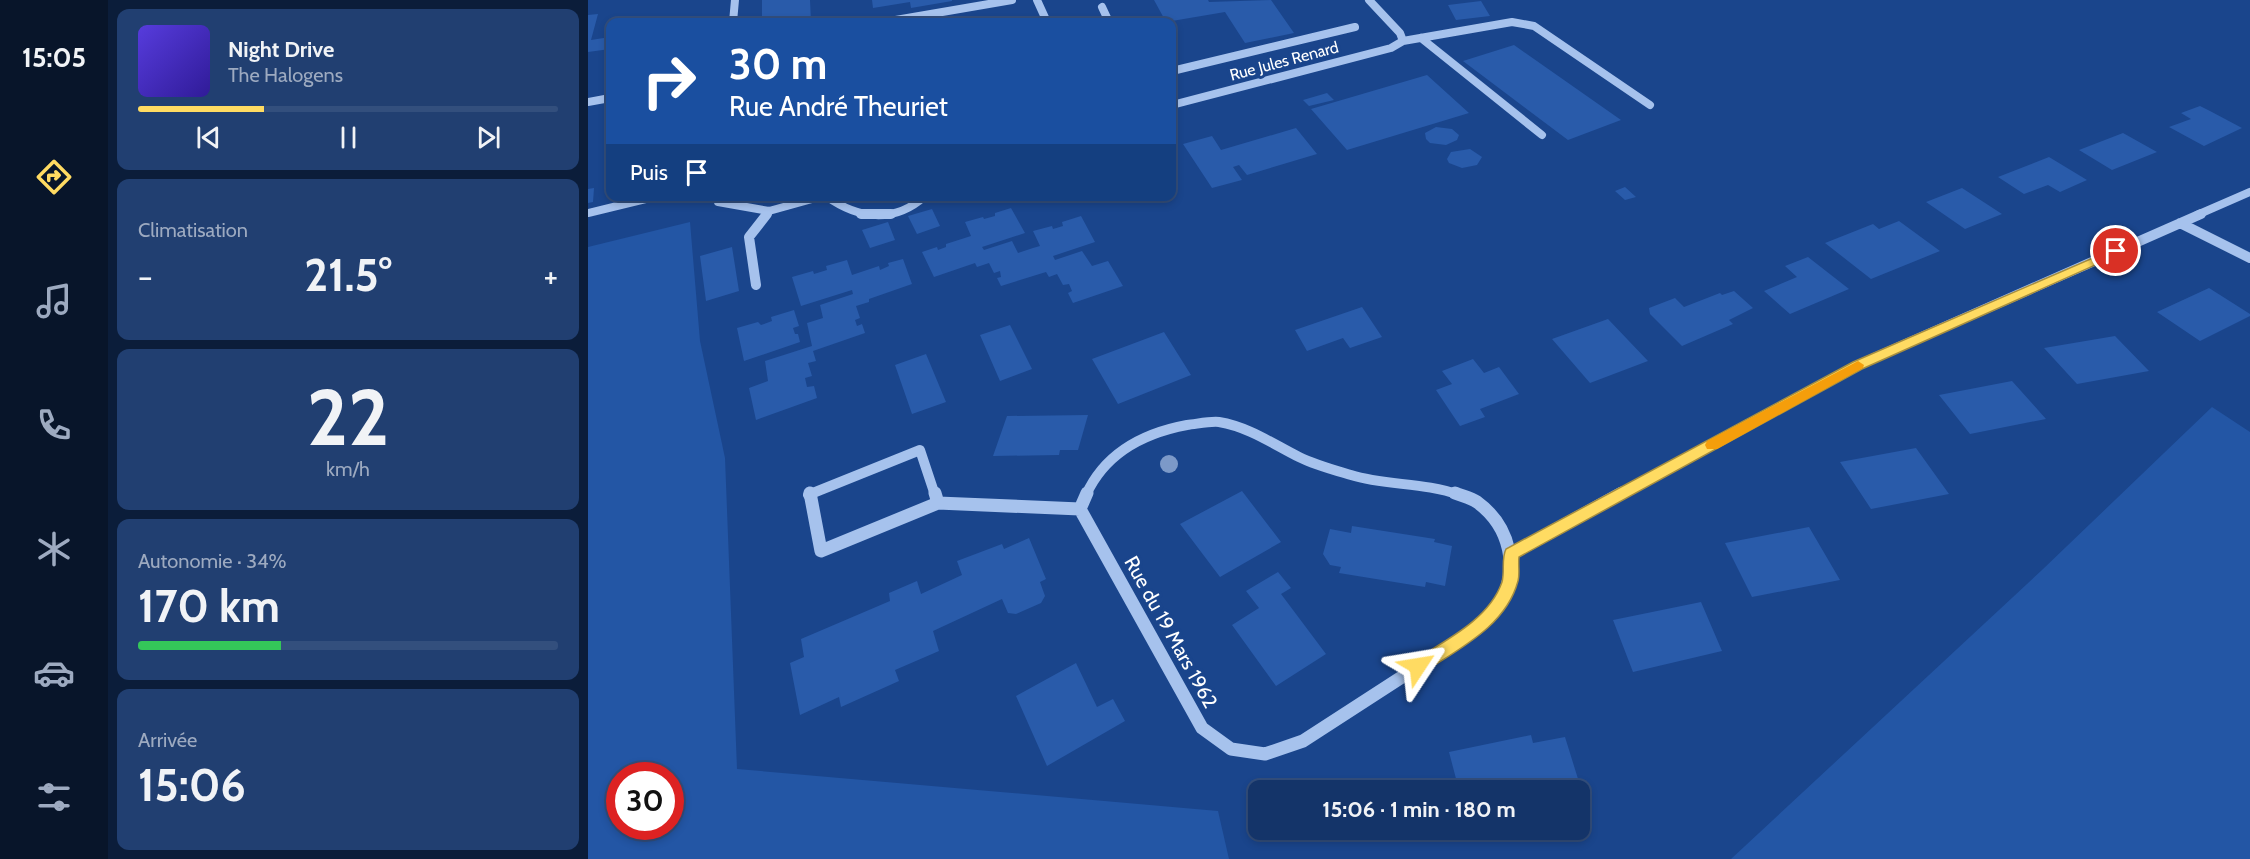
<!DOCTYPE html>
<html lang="fr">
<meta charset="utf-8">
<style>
body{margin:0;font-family:Cabin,sans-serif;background:#213f71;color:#f1f3f6;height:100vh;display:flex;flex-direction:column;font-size:22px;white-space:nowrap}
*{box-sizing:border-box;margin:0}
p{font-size:20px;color:#9daac0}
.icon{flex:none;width:33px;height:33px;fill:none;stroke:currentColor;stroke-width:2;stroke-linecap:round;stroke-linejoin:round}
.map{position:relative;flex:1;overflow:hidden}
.details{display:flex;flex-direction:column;gap:9px;padding:9px;background:#0b1d3a;width:480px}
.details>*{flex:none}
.top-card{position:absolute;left:18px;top:18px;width:570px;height:183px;border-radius:12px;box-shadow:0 3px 9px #0003,0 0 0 2px #334f7d;background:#1a4fa0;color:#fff;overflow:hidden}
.speed{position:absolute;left:18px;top:762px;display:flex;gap:12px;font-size:30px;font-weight:700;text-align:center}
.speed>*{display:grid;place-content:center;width:78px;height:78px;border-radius:50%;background:#143469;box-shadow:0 3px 9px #0003,0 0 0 2px #334f7d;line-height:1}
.speed .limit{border:9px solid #d22;background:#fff;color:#111}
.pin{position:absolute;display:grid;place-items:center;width:51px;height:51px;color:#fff;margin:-26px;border:3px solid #fff;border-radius:50%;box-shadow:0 2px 6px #0007}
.me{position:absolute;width:66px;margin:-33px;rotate:57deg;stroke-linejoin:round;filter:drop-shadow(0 0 4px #0008)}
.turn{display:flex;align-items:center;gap:21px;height:126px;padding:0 24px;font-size:27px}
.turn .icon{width:78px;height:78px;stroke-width:2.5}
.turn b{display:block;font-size:42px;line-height:51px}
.then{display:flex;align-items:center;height:57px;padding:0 24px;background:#0003;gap:12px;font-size:22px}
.big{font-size:45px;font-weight:700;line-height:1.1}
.details .card{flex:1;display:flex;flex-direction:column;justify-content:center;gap:9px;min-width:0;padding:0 21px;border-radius:12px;background:#213f71}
.details .dial{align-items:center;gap:0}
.dial b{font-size:78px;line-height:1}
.song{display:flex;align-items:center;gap:18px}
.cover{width:72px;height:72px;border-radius:9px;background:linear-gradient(135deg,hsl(250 70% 55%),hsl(250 70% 35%))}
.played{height:6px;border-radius:3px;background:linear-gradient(90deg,#ffdb62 30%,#334f7d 30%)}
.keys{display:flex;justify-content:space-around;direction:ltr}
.heat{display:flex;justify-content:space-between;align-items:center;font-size:33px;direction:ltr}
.charge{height:9px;border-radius:4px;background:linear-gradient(90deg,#34c759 34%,#334f7d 0)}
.trip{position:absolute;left:660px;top:780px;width:342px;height:60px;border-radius:12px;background:#143469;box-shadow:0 3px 9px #0003,0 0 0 2px #334f7d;font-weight:700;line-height:60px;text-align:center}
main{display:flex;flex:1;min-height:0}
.tab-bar{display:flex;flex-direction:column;width:108px;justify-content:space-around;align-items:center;background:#08152a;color:#9daac0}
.tab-bar .icon{width:42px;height:42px}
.tab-bar .selected{color:#ffdb62}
.tab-bar b{font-size:27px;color:#f1f3f6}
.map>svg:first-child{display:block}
.green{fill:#2356a5;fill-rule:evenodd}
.building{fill:#295baa}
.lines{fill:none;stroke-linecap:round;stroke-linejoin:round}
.minor-far2{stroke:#a6c2ed;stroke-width:8}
.minor-far1{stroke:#a6c2ed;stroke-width:10}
.minor{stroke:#a6c2ed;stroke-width:13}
.tree{fill:#7c99c8}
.route{fill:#ffdb62;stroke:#a68e40;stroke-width:1.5}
.slow{fill:#f59e0b}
.labels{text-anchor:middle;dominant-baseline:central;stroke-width:6;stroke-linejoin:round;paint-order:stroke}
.far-street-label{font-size:16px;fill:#fff;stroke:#1a458c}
.street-label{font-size:20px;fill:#fff;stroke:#1a458c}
</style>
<main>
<nav class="tab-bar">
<b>15:05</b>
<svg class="icon selected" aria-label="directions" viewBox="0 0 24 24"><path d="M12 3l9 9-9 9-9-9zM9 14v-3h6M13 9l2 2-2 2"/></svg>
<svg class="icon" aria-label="music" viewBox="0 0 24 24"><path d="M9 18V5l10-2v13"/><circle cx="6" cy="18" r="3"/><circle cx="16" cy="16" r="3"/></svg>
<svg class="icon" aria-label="phone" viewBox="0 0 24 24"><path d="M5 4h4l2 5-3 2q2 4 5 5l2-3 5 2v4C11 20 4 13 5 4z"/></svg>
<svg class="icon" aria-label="climate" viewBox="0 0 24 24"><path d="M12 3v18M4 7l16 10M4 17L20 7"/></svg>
<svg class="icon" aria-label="car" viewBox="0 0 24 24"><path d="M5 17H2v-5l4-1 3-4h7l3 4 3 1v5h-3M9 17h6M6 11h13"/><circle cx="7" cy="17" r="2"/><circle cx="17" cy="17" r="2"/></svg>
<svg class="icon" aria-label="filters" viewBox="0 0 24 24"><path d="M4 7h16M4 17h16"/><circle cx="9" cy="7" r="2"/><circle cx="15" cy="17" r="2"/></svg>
</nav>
<section class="details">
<div class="card">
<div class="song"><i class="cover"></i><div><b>Night Drive</b><p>The Halogens</p></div></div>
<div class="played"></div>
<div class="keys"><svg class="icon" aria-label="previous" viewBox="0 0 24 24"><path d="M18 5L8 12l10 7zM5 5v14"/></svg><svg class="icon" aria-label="pause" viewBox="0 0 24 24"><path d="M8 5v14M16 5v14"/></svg><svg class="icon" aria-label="next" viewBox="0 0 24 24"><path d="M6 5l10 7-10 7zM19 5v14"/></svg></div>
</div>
<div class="card"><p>Climatisation</p>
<div class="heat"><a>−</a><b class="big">21.5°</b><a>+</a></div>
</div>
<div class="card dial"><b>22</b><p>km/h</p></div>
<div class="card"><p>Autonomie · 34%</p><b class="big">170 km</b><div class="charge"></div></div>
<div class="card"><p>Arrivée</p><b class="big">15:06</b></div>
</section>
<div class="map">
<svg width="1662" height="859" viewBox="0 0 1662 859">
<rect width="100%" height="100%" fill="#1a458c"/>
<path class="green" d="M102,222L112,341L137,458L149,769L630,811L641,859H0V247ZM32,776H82V826H32Z
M1624,407L1662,432V859H1143L1454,570Z"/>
<path class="building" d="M174,0H222L223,22H174Z
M284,0H364V1L323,8L322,2L285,8Z
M566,0H620L621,2L683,0L706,33L657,43L637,12L578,22Z
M893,1L902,16L868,20L860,5Z
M10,14L3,40L22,37V49L0,52V15Z
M926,45L1033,120L980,140L875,61Z
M839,75L881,113L759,150L723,109Z
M739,93L746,100L721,106L715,100Z
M1612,106L1622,111L1654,128L1616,146L1581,127L1603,119L1593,113Z
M848,127L864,129L871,135L869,140L858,145L842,143L838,139L837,133Z
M708,128L729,154L659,175L651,165L645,167L654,180L624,188L595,144L624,136L633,150Z
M1535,133L1569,152L1524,170L1491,150Z
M882,149L894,157L889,165L874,168L861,163L859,159L863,152Z
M1461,157L1499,180L1472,192L1460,185L1436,194L1410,177Z
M1037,187L1048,197L1037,200L1027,191Z
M6,188L5,202L0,203V189Z
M1374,188L1414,214L1377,229L1338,202Z
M423,208L437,233L394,247L396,250L424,241L430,253L445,248L452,246L445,231L464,226L465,229L475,226L474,222L493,216L507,242L465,256L467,260L494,251L504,266L520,261L535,286L485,303L480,293L484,291L481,284L475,285L469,274L461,277L458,272L413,286L409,278L413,277L412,271L406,273L401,263L389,267L387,263L346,277L334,252L349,247L350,250L358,247V244L383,236L377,222L395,217L396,219L407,216V213Z
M344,209L352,226L329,234L320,216Z
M1311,221L1352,251L1283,279L1237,243L1285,224L1291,229Z
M300,222L307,240L282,248L274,230Z
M144,247L151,291L118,301L112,256Z
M1220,257L1261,289L1202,314L1176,291L1209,277L1197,266Z
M315,259L324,284L281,299V302L268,306L272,318L267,320L269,326L274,324L277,333L225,351L228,361L220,363L224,376L217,378L219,387L226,386L229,398L168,420L161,388L180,381L177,361L224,346L219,323L235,318L232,305L265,294L264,290L213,306L204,277L225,271L226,274L239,270L238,266L259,260L264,275L291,266L292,270L301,266L300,263Z
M1621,288L1662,314V316L1612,341L1569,312Z
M1146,291L1165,308L1141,320L1145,324L1094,346L1062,314L1061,308L1087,298L1096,307L1132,293L1134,295Z
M774,307L794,337L762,348L755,338L719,351L707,330Z
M206,310L211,326L205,328L207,334H210L212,342L156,361L149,328L170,322L173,325L184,321L183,317Z
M1020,319L1060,361L1002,383L964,339Z
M422,325L444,369L412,381L392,335Z
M576,332L603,375L530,404L504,359Z
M1527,336L1561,371L1489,384L1456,348Z
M338,354L358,402L324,414L307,365Z
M885,359L896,373L911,367L931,394L892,409L897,417L872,426L848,390L864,384L854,371Z
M1424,381L1458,419L1382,434L1351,395Z
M500,415L490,450H472L471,455L405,456L419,416Z
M1328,448L1361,494L1283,509L1252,462Z
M654,491L693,542L632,577L592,524Z
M764,526L847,539L846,542L864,546L857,586L838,582L837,587L751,573L753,567L742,565L735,554L742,529L763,533Z
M1221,527L1252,580L1164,597L1137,543Z
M441,538L458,579L452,582L457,596L453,603L428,614L420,613L414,599L345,631L351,651L307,670L311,681L253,707L251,697L212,715L202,663L216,657L213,639L302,601L301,593L329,581L333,594L374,575L369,561L414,544L416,549Z
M690,572L703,588L693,594L738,654L688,686L644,625L671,608L658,591Z
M1113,602L1134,651L1045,672L1025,620Z
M488,663L509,707L525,699L537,721L459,766L428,696Z
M943,735L945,743L977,737L995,795L992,796V790H871L861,752Z"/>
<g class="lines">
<path class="minor-far2" d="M449,0L459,22
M781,0L812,33L815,41
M514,7L521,22
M145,22L147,0
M296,22L424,0
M833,38L954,135
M584,71L767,27
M0,102L22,98
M584,105L803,48L815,41L924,22L946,26L1062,105
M130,196V202L181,211L235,196
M238,196C270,219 306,224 337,196
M0,213L70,196
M178,215L181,211
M1609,215L1662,192"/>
<path class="minor-far1" d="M273,214H303
M1592,223L1662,258
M168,285L161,237L179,214
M220,495L332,450L347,495
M498,495C517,453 556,433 599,425C609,424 622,421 631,422C661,427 685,444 711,457C727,465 746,470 763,475C798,486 836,482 871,495
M1032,495L1270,365L1613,214"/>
<path class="minor" d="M222,493L233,551L350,503
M347,493L350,503
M499,493L492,509L614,728L643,749L677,754L715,741L888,629C895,621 905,614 910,605C933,570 922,526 889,502C883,498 874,496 867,493
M350,503L492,509
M923,554L1034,493"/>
</g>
<circle class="tree" cx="581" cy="464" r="9"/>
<path class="route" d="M1528,248L1534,251L1532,254L1274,369L931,557C930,565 932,574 930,581C918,626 872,648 836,672L830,674L825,672L822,666L825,661C856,641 901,620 914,582C917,571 913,559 918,549L1265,362Z"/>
<path class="slow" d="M1270,361L1276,365L1275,368L1129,449H1119L1117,445L1119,441Z"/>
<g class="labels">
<g class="far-street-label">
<text transform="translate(696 61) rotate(-15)">Rue Jules Renard</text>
</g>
<g class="street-label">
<text transform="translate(583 632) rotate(61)">Rue du 19 Mars 1962</text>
</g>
</g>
</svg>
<div class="speed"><div class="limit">30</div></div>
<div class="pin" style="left:1528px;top:251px;background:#d93025"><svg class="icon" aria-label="arrive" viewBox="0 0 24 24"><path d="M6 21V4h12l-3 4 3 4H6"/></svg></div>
<svg class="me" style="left:830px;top:666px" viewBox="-20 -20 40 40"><path d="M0-17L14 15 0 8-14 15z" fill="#ffdb62" stroke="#fff" stroke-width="4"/></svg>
<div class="trip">15:06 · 1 min · 180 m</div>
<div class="top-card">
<div class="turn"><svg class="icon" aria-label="right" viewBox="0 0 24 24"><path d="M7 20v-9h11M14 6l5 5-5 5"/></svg><div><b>30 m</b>Rue André Theuriet</div></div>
<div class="then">Puis<svg class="icon" aria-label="arrive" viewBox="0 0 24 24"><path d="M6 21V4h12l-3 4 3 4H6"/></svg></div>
</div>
</div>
</main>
